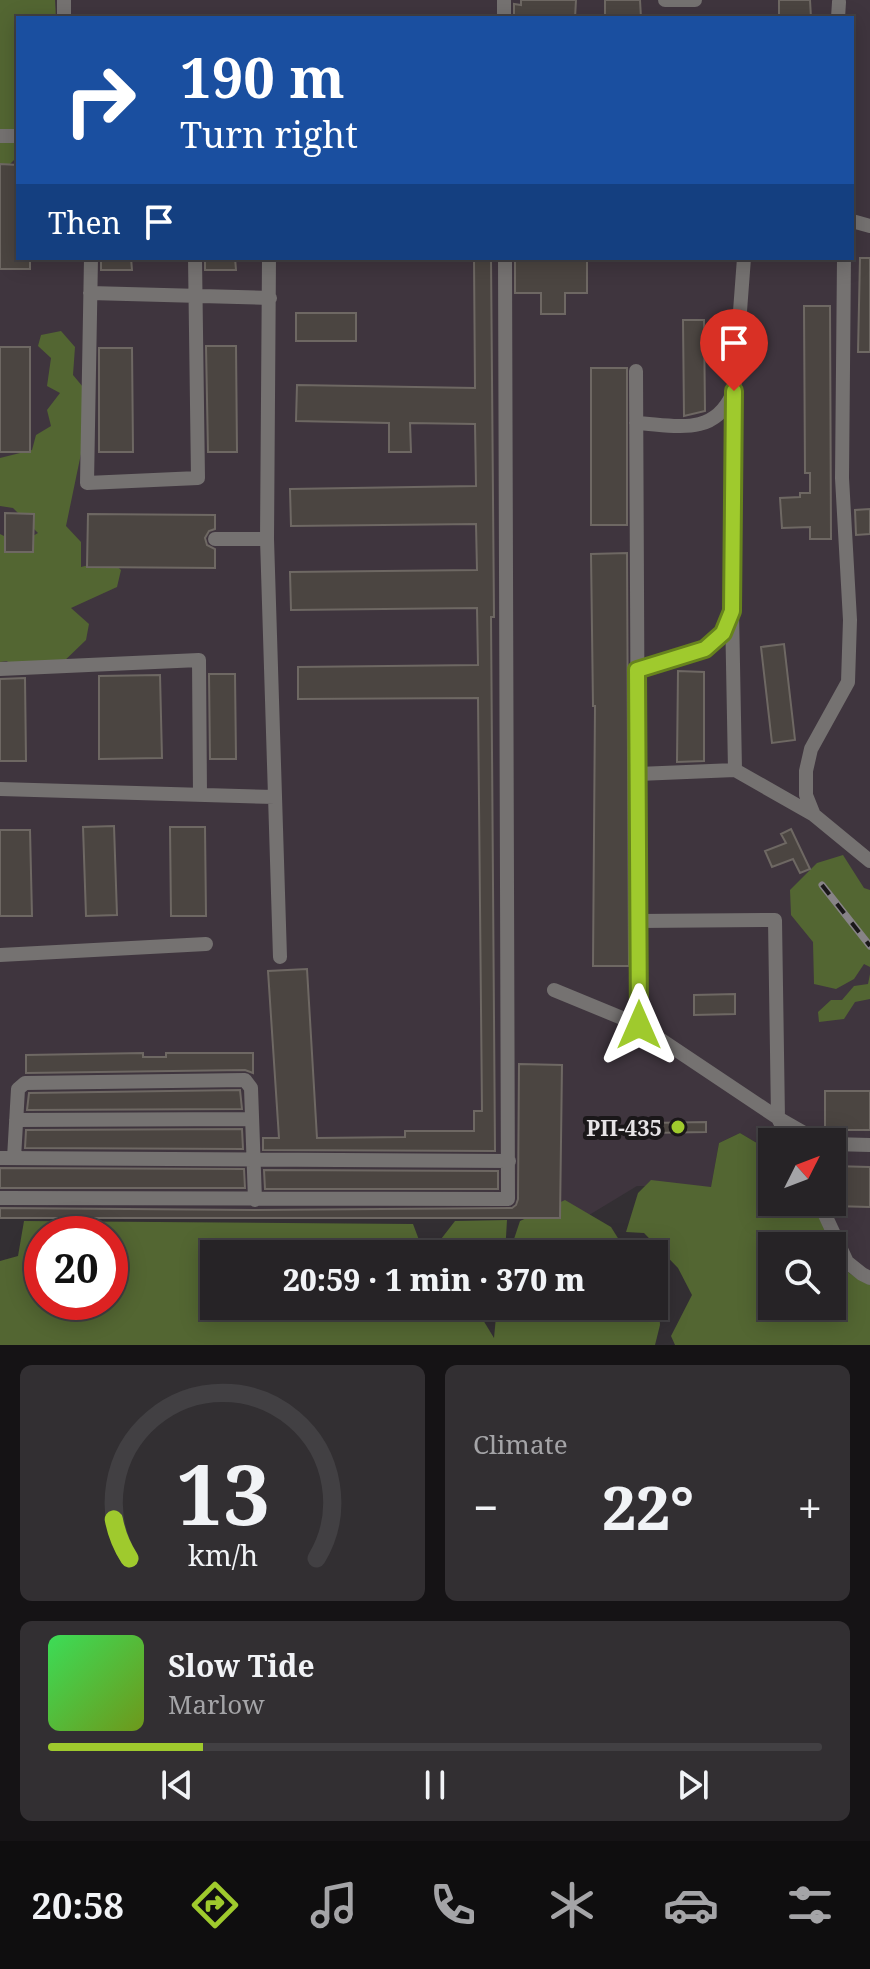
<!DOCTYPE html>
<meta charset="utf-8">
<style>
body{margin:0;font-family:"Noto Serif",serif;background:#322f32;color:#f1f3f6;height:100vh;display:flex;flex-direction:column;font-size:30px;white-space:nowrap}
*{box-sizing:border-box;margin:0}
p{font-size:26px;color:#a4a4a7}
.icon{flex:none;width:44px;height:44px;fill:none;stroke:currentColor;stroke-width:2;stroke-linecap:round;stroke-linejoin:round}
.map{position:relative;height:1345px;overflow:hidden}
.sheet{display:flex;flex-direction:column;gap:20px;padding:20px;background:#151315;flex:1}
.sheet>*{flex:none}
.top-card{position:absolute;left:16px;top:16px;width:838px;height:244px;border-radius:0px;box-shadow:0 4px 20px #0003,0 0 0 2px #424043;background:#1a4fa0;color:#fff;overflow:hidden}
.needle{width:52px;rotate:48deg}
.buttons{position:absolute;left:758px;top:1128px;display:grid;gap:16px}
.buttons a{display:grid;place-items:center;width:88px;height:88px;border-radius:0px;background:#262326;box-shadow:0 4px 20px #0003,0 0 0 2px #424043;font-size:40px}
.speed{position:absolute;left:24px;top:1216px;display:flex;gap:16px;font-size:40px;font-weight:700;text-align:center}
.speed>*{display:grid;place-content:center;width:104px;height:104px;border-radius:50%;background:#262326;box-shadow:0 4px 20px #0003,0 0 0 2px #424043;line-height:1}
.speed .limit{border:12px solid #d22;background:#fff;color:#111}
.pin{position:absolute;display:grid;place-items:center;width:68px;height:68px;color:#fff;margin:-82px -34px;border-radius:50% 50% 50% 0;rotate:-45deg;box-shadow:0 0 8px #0007}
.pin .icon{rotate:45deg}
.me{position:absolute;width:88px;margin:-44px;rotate:0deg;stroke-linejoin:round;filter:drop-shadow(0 0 6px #0008)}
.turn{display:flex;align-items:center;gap:28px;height:168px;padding:0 32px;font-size:36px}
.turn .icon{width:104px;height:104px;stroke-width:2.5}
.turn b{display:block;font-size:56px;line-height:68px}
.then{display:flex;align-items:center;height:76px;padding:0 32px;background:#0003;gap:16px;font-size:30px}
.big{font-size:60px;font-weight:800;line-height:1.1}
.sheet .tile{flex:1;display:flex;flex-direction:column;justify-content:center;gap:12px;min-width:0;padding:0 28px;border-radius:12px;background:#322f32}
.sheet .dial{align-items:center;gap:0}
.dial svg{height:208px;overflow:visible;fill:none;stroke:#424043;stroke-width:7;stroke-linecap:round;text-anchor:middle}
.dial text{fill:#f1f3f6;stroke:none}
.song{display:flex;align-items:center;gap:24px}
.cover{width:96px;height:96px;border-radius:12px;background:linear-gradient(135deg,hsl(130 70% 55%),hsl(80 70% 35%))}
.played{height:8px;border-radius:4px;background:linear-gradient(90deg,#9fca2d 20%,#424043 20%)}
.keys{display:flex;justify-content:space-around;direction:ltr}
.heat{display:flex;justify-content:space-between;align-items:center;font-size:44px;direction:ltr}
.sheet .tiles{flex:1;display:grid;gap:20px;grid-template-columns:1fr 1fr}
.tile:last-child{grid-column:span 2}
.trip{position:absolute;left:200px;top:1240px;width:468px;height:80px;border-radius:0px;background:#262326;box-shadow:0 4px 20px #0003,0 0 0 2px #424043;font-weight:800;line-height:80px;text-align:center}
.menu{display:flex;height:128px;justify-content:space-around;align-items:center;background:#0f0e0f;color:#a4a4a7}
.menu .icon{width:56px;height:56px}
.menu .current{color:#9fca2d}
.menu b{font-size:36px;color:#f1f3f6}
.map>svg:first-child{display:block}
.built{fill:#3f353e;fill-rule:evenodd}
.forest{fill:#536632;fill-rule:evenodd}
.building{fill:#4b4541;stroke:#6e6863;stroke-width:2}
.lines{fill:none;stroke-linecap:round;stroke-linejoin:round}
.minor{stroke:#757271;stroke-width:14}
.rail-casing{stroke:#878387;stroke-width:7}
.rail{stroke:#1a1719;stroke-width:4;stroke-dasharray:12;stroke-linecap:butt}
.route-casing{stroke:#67831d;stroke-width:20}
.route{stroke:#9fca2d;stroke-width:14}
.poi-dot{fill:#9fca2d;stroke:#1a1719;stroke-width:3}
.labels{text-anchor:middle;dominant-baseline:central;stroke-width:8;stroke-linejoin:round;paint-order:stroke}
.poi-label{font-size:22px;font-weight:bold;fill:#e6e3e6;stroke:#1a1719;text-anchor:end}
</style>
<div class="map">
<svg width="870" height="1345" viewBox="0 0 870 1345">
<rect width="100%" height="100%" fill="#332f33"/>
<path class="built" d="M0,0H870V1285L849,1273L813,1202H832V1142H772V1152L740,1133L719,1143L711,1187L637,1186L566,1229L517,1217L0,1218ZM18,18H852V258H18Z"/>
<path class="forest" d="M0,0H55L56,18H18V156L8,166L0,165Z
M61,331L75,347L73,375L83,387V444L66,526L81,542V567L110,560L121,570L117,587L71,608L89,624L86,640L59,666L16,671L7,661L0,662V534L8,538L12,548L38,533L13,508L0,506V458L32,450L36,435L51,426L47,410L60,393L47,386L51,358L38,346L41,335Z
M843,855L864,888L870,890V967L864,964L854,979L836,989L814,984L813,942L791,915L790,890L817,863Z
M870,974V999L855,1002L844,1019L819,1022L818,1012L831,1000H842L854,986L868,984Z
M740,1133L772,1152V1202H813L849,1273L870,1285V1345H675L671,1336L692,1295L678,1268L644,1233L626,1232L638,1193L651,1180L711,1187L719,1143ZM772,1246H832V1306H772Z
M565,1200L611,1227L626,1251L630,1254H509L520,1221Z
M507,1220L505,1254H433L431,1252L455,1221Z
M24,1221L413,1224L422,1248L417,1254H214V1306H406L409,1314L420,1306H453L477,1310L494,1338L497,1306H654V1271L657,1273L660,1325L655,1345H0V1261L18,1256ZM42,1234H110V1302H42Z"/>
<path class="building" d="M521,0H576L575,18H514V4L521,5Z
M605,0H640L641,18H605Z
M779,0H810L811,18H779Z
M0,164L18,165V258H30V269H0Z
M101,258H131L132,270H101Z
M205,258H235L236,270H205Z
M474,258H491L494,617H491L495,1151L263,1150V1138H279L268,971L307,969L317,1138L405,1137V1131H474V1111H482L478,698L298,699V667L478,665L477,608L291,610L290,572L477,570L476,524L291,526L290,489L476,486L475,424L410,423L411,452H389V423L296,421L297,385L475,388Z
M515,258H587V293H565V314H541V293H515Z
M860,258H870V352H858Z
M804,306H830L831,539H810V527L782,528L780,498L800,497V493H810V473H805Z
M296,313H356V341H296Z
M683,320H704L705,411L684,416Z
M206,346H236L237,452H208Z
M0,347H30V452H0Z
M99,348H132L133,452H99Z
M591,368H627V525H591Z
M870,509V534L856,535L855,510Z
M5,513L34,514L33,552H5Z
M88,514L215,515V529L209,531L205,538L207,545L215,549V568L87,567Z
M627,553L629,966H593L595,706H593L591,554Z
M784,644L795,740L772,743L761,647Z
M678,671L704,672V761L677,762Z
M209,674H235L236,759H210Z
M160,675L162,758L99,759V676Z
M25,678L26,761H0V679Z
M114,826L117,915L86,916L83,827Z
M170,827H205L206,916H171Z
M791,829L810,869L800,873L793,859L772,867L765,851L786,843L781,834Z
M0,830H30L32,916H0Z
M735,994V1014L694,1015V995Z
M143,1053V1057H166V1053H253V1073L245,1070L26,1073V1055Z
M519,1064L562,1065L560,1218H0V1208L255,1210L512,1208L516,1205L518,1199Z
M240,1090L242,1109L27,1110L29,1093Z
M825,1091H870V1130H825Z
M706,1122V1132L649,1133V1123Z
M242,1129L243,1149L25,1148L26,1130Z
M832,1166L870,1167V1207L832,1206Z
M0,1168L244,1169L245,1188H0Z
M264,1170L498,1171V1189H265Z"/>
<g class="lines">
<path class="minor" d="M64,0V18
M504,0V18
M665,0H695
M838,18L839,2
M0,136H18
M852,221L870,226
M91,258L87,483L198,478L195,258
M269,258L267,539L280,957
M90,293L270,298
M636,371L639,1025
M636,423C675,425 713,437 732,395
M215,539H267
M0,669L199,660L200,795
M637,670L705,649L723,633L730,615
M735,770L732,611L734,391L744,258
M638,774L735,770L814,815L870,861
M0,789L275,797
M814,815L806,795V771L811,749L848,682L850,620L842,478L844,258
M638,921L775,920L778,1118L790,1142
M0,955L206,944
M554,990L639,1025L778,1118L820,1142
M16,1120L252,1119
M832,1144L870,1145
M0,1158L509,1161
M14,1158L18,1089L25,1083L245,1080L251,1088L255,1200
M0,1198L508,1199L505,258
M819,1202L847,1262L862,1274L870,1278"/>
<g class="rail-casing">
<path id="rail" d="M822,885L870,946"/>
</g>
<use href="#rail" class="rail"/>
</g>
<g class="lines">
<g class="route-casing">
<path id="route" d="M639,1025L637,670L705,649L723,633L732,611L734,391"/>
</g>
<use href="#route" class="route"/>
</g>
<circle class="poi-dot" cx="678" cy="1127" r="8"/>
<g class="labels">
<g class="poi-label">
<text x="662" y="1127">РП-435</text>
</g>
</g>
</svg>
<div class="buttons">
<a><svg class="needle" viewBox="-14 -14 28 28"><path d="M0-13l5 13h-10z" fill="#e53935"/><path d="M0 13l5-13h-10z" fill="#a4a4a7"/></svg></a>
<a><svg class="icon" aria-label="search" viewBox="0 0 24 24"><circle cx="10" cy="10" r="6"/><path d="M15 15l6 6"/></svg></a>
</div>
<div class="speed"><div class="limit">20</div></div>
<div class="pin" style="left:734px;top:391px;background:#d93025"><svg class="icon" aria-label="arrive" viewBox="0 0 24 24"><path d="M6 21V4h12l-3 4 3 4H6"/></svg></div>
<svg class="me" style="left:639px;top:1025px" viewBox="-20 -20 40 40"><path d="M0-17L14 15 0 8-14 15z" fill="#9fca2d" stroke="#fff" stroke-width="4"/></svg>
<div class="trip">20:59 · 1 min · 370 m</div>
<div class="top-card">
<div class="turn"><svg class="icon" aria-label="right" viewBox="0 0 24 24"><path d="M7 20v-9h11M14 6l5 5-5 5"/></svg><div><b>190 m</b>Turn right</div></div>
<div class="then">Then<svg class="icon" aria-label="arrive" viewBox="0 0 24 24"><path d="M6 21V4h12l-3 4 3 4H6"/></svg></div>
</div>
</div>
<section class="sheet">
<div class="tiles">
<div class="tile dial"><svg viewBox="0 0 100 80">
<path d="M14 69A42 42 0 1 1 86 69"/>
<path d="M14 69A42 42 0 0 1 8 54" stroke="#9fca2d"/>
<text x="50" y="56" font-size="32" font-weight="700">13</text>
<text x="50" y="72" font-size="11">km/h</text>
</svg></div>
<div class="tile"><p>Climate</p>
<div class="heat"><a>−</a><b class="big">22°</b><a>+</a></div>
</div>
<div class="tile">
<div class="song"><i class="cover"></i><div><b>Slow Tide</b><p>Marlow</p></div></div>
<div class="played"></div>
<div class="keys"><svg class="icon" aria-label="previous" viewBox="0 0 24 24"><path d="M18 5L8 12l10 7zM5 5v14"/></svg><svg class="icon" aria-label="pause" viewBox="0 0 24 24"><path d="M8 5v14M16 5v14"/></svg><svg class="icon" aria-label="next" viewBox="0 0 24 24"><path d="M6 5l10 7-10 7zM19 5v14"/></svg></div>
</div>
</div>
</section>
<nav class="menu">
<b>20:58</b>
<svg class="icon current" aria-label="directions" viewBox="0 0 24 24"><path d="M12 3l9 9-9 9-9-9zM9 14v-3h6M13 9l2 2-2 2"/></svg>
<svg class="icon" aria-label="music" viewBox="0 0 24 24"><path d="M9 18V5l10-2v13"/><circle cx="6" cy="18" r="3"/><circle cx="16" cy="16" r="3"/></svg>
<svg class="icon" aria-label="phone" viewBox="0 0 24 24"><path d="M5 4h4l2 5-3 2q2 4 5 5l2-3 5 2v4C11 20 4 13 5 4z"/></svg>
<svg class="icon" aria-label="climate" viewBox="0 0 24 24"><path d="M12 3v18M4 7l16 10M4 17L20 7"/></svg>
<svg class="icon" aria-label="car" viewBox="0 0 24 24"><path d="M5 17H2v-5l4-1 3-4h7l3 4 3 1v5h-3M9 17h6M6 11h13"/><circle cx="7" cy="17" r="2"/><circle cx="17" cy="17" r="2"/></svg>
<svg class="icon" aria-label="filters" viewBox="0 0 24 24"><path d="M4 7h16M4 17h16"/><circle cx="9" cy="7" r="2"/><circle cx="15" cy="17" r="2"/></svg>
</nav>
